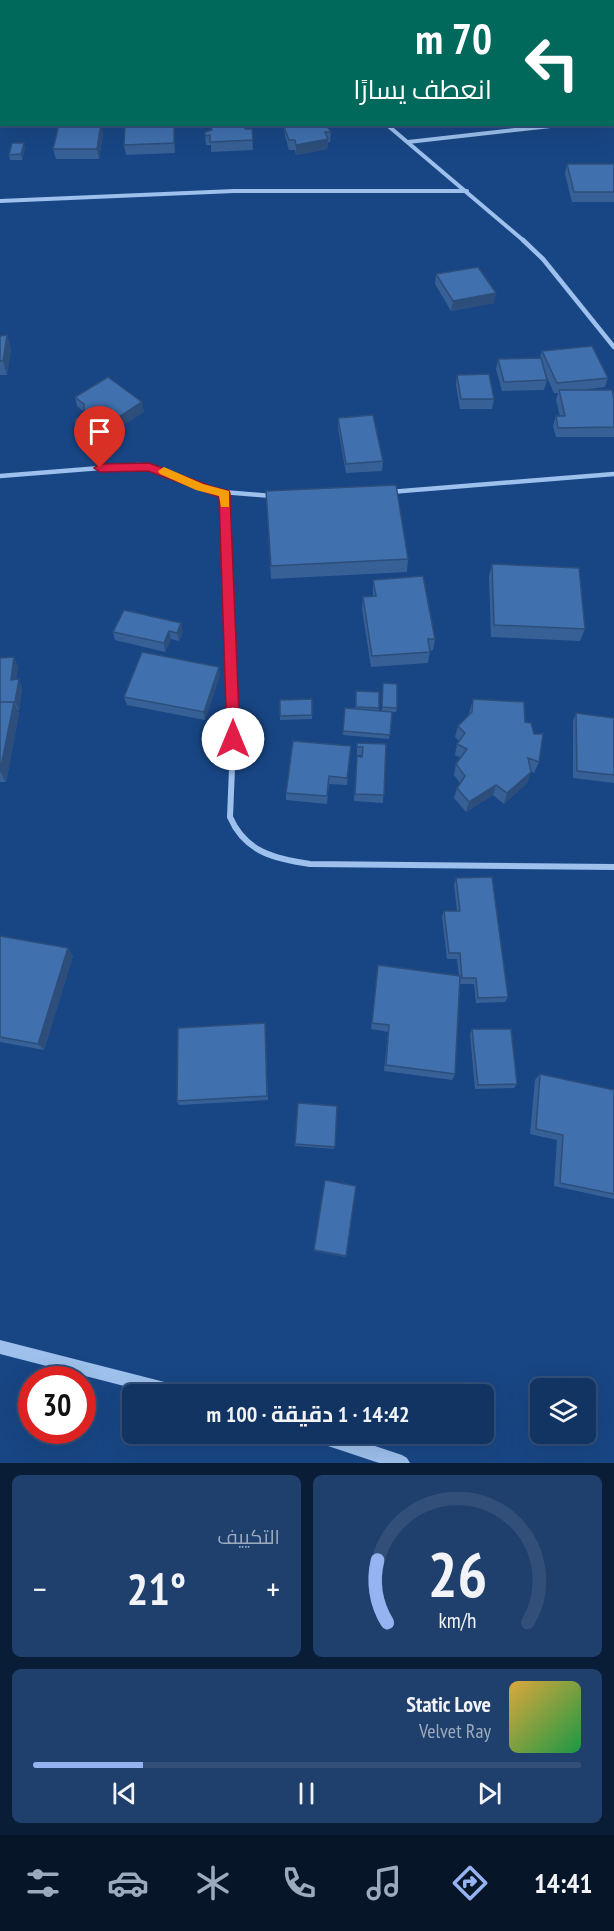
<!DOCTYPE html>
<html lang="ar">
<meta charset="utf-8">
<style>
body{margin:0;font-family:"PT Sans Narrow",Cairo,sans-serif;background:#1f3f6c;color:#f1f3f6;direction:rtl;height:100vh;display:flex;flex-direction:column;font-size:22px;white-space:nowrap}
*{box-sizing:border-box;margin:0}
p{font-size:20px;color:#9caabe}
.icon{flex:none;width:33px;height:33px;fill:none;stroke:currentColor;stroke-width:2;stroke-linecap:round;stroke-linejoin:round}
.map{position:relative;height:1463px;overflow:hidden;direction:ltr}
.side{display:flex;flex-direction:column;gap:12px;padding:12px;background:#0a1d36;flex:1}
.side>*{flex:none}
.top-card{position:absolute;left:0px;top:0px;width:615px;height:126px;box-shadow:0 6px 24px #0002,0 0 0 2px #314f78;direction:rtl;background:#00695c;color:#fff;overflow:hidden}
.controls{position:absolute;left:530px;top:1378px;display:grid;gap:12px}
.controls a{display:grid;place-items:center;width:66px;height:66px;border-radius:9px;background:#123463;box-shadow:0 6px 24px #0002,0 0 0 2px #314f78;font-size:30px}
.speed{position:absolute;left:18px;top:1366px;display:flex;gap:12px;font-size:30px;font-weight:700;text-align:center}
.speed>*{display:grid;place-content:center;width:78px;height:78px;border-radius:50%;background:#123463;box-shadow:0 6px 24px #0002,0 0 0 2px #314f78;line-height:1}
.speed .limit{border:9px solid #d22;background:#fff;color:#111}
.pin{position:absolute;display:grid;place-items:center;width:51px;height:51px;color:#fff;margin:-62px -26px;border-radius:50% 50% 50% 0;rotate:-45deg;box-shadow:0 0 6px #0007}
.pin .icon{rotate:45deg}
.me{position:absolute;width:66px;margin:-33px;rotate:0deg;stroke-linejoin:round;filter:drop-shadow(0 0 4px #0008)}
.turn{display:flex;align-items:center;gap:21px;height:126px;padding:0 24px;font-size:27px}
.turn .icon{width:78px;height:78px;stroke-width:2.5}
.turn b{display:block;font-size:42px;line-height:51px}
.big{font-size:45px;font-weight:700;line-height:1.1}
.side .widget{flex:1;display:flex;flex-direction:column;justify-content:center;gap:9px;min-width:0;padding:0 21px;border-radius:9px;background:#1f3f6c}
.side .dial{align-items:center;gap:0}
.dial svg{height:156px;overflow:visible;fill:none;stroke:#314f78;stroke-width:7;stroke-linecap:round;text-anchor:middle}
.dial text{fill:#f1f3f6;stroke:none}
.song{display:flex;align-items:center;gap:18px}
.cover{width:72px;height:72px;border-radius:9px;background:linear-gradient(135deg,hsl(40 70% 55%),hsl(140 70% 35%))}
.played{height:6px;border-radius:3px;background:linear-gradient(90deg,#95b2f1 20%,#314f78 20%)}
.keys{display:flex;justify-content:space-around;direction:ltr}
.heat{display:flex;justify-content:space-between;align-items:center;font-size:33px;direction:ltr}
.side .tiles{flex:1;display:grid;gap:12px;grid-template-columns:1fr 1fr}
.widget:last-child{grid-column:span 2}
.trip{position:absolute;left:122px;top:1384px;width:372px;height:60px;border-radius:9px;background:#123463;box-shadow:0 6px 24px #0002,0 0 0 2px #314f78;font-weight:700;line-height:60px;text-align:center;direction:rtl}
.dock{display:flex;height:96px;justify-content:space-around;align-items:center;background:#071528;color:#9caabe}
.dock .icon{width:42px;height:42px}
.dock .active{color:#95b2f1}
.dock b{font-size:27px;color:#f1f3f6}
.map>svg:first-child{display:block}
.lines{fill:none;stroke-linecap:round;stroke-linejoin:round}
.minor-far2{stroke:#9dc0ec;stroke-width:4}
.minor-far1{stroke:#9dc0ec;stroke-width:4.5}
.minor{stroke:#9dc0ec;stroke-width:6}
.tertiary{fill:#9dc0ec;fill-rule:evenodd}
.wall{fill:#376096}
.shaded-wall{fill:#2d4e7a}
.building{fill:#4070ae;stroke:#2d4e7a;stroke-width:1.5}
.route{fill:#e11d48;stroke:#92132f;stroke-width:1.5}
.slow{fill:#f59e0b}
</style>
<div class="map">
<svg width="614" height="1463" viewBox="0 0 614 1463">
<rect width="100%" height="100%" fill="#184684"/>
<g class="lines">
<path class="minor-far2" d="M228,0L230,2
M386,124L524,241
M408,142L569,124
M0,201L234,191H467"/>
<path class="minor-far1" d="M523,240L543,259L614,347
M0,476L138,465L159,469L211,491L272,496
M390,492L614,474
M225,493L227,551"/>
<path class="minor" d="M227,550L234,720L230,817C245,852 275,859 310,864L614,867"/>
<path class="tertiary" d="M0,1340L188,1388L193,1390L195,1395H159L0,1354Z
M308,1434H339L402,1455L407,1458L410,1463H379L316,1442L311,1439Z"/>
</g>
<path class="wall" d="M289,124H325L331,132L330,142H328L327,149L296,155L295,150H289L285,136L284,127L289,126Z
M252,129L253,150L211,152V145H206L205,132L212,130Z
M103,133L99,159H56L53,149Z
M175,133V153L126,155L124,145Z
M25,148L22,160H10L9,155Z
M567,164L614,165V202H572L565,174Z
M436,274L494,303L451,311L435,284Z
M7,335L11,349L7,375H0V336Z
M542,351L608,378L605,387L581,390L614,399V437H556L553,426L556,416H560L556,400L558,393H554L544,371L547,380L544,390L502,391L496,369L498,359L540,358Z
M457,375L494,399L492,409H460L456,385Z
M75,397L144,412L121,426L115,422L114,423L116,424L118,434L98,446L77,430L74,420L84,414V412L77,406Z
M338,418L383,461L382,471L346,473L338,428Z
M266,491L408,559L407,572L271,579Z
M492,564L585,629L580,641L491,637L489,576Z
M373,580L435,639L433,650L430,651L428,663L371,667L362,609L363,597L373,596Z
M124,610L183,631L179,641L171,639L165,652L115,640L113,632Z
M0,658L18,666L16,680L22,688L19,710H17L19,713L6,782H0Z
M220,675L205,720L127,705L124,697Z
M382,688L397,708L396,712H392L389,739L343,735L345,708H355L356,691L379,692V711H382Z
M312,699V719L280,720V700Z
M473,699L525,722L539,762L534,773L531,771L527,783L504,804L493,795L466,812L454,798L457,788L460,783L454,775L456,764L461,758L455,755L457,744L459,741L455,737L458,726L469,714Z
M576,713L614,718V783L573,778V721Z
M357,743L386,744L383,803L354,801L357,756L362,757V755H357Z
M351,746L347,785L329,784L327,804L286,800V793Z
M456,878L508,997L505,1002L476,1003L474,984H460L455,1074L452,1080L384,1071L388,1032L371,1029L378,965L459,976L457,959H447L442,917L444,911H457L454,885Z
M0,936L73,956L44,1050L0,1042Z
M265,1028L268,1100L179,1105L177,1101Z
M472,1029L517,1084L514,1088L475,1089L470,1034Z
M540,1074L614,1090V1199L554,1186L557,1140L530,1134L535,1080Z
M337,1106L334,1149L295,1146V1144Z
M325,1180L346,1256L345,1257L314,1251Z"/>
<path class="shaded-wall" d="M101,124L103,133L99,159L97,149Z
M174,124L175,133V153L174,143Z
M328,139L327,149L296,155V145Z
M24,143L25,148L22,160L21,154Z
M496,293L494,303L451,311L453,301Z
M7,335L11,349L7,375L3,361Z
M142,402L144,412L121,426L119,417Z
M113,413L115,422L109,426L106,417Z
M116,424L118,434L98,446L96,436Z
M181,623L183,631L179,641L177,633Z
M169,631L171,639L165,652L164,643Z
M14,657L18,666L15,688L11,680Z
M219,667L220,675L205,720L204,712Z
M19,679L22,688L19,710L15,702Z
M14,702L19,713L6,782L0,771Z
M531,772L527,783L504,804L507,793Z
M496,785L493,795L466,812L469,802Z
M68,948L73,956L44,1050L38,1044Z"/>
<path class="building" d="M59,124H101L97,149H53Z
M148,124H174V143L124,145L125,125Z
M211,124H245V129H252L253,140L210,142V135L205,136V132L212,130Z
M291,124H325L331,132H325L328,139L296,145L295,140H289L284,127L291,126Z
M12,143H24L21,154L9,155Z
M567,164H614V192H574Z
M478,267L496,293L453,301L436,274Z
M7,335L3,361H0V336Z
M592,346L608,378L557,383L542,351Z
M541,358L547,380L504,382L498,359Z
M489,374L494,399H461L457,375Z
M108,377L142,402L119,417L113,413L106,417L116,424L96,436L74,420L84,414V404L75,397Z
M559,390H612L614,399V427L558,428L556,416H565Z
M373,415L383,461L346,464L338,418Z
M396,485L408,559L271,566L266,491Z
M492,564L579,568L585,629L494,625Z
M423,576L435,639H428L430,652L372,656L363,597L376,596L373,580Z
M124,610L181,623L177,633L169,631L164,643L113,632Z
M142,652L219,667L204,712L124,697Z
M14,657L11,680L19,679L15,702H0V658Z
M383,683L397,684V708L382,707Z
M356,691L379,692V708L356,707Z
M312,699V715L280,716V700Z
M473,699L524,702L525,722L531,723L534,734H543L539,762L528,758L531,772L507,793L496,785L469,802L457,788L465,776L456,764L467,749L457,744L465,733L458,726L472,712Z
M0,702H14L0,771Z
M345,708L392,712L390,735L343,731Z
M576,713L614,718V775L577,771Z
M293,741L351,746L347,778L329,776L327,796L286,793Z
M357,743L386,744L384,795L355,794L357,756L362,757L363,747H357Z
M492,877L508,997L478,998L476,978H462L460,953H449L444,911H460L456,878Z
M0,936L68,948L38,1044L0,1037Z
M378,965L460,976L455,1074L386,1065L389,1025L372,1023Z
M265,1023L267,1096L177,1101L178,1028Z
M472,1029H511L517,1084L478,1085Z
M540,1074L614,1090V1194L560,1183L563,1135L536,1129Z
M298,1103L337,1106L335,1147L295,1144Z
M325,1180L356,1186L346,1256L314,1250Z"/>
<path class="route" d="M149,463L213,487L229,491L230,494L240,739L233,744L227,739L219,497L148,471L100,472L94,468L100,464Z"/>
<path class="slow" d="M164,467L203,484L229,491V507H221L219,496L196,490L160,474L158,471Z"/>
</svg>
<div class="controls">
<a><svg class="icon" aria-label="layers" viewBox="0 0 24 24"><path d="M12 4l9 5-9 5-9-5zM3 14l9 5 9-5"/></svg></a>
</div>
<div class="speed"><div class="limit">30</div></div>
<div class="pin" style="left:100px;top:468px;background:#d93025"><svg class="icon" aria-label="arrive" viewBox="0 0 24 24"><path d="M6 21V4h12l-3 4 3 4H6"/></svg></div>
<svg class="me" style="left:233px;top:739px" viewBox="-20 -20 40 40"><circle r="19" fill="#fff"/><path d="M0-13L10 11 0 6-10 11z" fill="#e11d48"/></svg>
<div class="trip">14:42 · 1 دقيقة · 100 m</div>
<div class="top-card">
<div class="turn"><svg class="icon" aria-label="left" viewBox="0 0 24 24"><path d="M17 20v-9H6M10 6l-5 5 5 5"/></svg><div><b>70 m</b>انعطف يسارًا</div></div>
</div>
</div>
<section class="side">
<div class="tiles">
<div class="widget dial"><svg viewBox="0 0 100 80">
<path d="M14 69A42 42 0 1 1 86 69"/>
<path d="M14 69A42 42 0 0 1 9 37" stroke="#95b2f1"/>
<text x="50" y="56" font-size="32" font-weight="700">26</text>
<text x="50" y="72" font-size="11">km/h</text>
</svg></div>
<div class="widget"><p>التكييف</p>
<div class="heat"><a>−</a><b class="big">21°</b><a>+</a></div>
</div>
<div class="widget">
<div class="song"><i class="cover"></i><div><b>Static Love</b><p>Velvet Ray</p></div></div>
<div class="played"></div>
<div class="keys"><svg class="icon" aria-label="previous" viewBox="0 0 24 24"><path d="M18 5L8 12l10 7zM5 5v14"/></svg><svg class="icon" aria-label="pause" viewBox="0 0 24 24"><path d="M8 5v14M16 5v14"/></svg><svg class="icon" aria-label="next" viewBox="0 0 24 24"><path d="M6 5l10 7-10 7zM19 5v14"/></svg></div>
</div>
</div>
</section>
<nav class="dock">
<b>14:41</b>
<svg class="icon active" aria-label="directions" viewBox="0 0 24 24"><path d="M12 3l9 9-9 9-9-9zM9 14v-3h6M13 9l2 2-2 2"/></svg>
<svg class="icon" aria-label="music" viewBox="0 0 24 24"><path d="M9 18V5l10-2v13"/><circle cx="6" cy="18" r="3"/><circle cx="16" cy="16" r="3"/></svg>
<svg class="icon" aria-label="phone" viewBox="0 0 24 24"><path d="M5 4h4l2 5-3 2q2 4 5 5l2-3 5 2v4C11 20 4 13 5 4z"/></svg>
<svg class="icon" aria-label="climate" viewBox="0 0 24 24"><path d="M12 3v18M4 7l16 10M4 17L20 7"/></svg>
<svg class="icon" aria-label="car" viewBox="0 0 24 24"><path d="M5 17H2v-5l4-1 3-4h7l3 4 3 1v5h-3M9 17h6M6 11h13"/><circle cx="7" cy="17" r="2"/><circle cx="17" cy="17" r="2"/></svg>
<svg class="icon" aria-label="filters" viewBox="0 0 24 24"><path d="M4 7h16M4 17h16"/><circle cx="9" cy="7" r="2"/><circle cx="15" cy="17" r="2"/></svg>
</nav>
